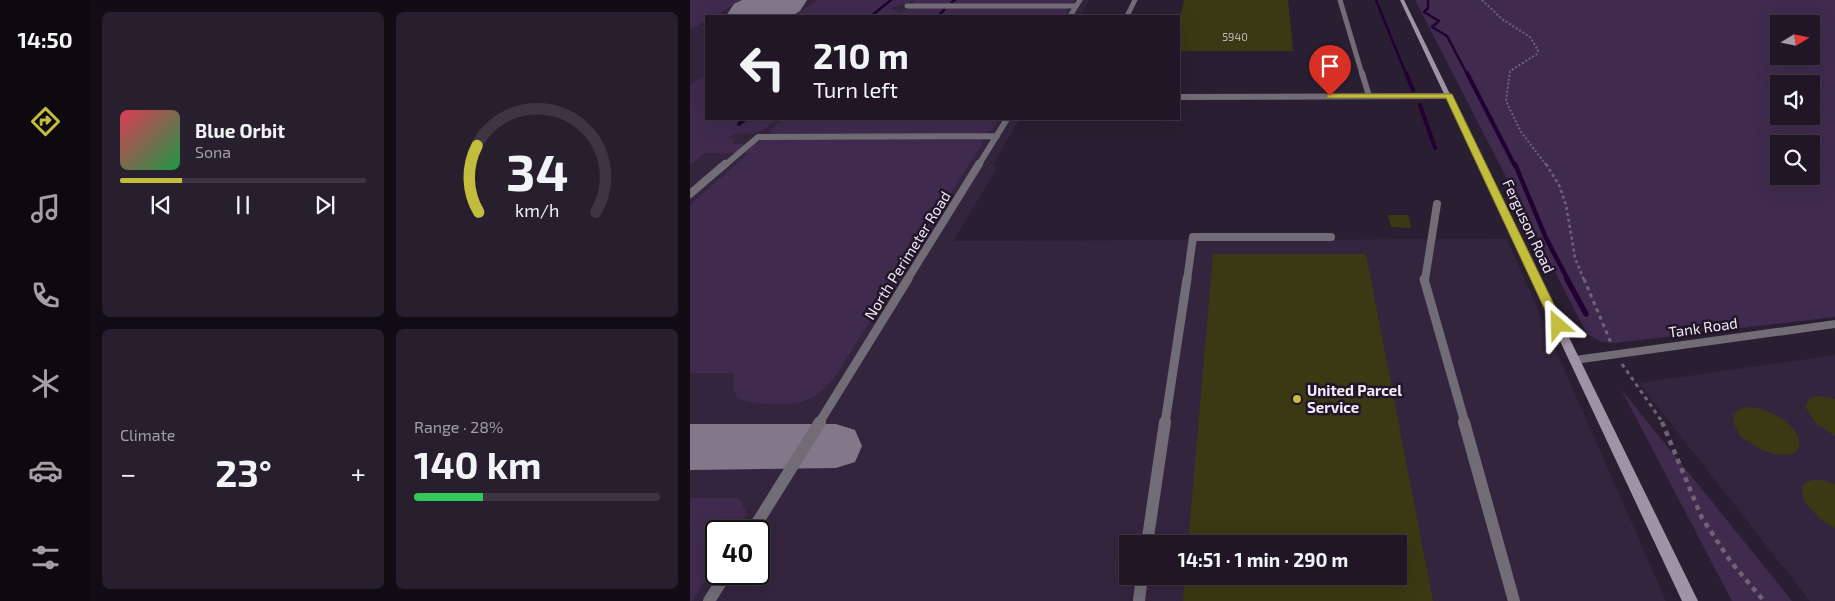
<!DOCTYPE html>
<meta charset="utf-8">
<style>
body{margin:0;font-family:"Exo 2",sans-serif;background:#281f2e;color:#f1f3f6;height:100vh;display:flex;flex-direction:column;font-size:19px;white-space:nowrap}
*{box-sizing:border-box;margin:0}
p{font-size:16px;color:#a29fa7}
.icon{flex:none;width:28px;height:28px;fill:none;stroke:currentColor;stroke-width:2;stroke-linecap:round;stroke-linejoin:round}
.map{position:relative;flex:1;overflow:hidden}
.sheet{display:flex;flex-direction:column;gap:12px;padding:12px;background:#120c15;width:600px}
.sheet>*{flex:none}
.top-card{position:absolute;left:15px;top:15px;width:475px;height:105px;border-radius:0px;box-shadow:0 5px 20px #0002,0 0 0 1px #3d3543;background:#201626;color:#f1f3f6;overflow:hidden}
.needle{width:32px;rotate:80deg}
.fabs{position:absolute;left:1080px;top:15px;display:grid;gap:10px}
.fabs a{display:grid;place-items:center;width:50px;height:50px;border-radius:0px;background:#201626;box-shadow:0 5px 20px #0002,0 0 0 1px #3d3543;font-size:25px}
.speed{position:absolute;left:15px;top:520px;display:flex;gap:10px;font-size:25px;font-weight:700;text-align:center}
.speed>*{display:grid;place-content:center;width:65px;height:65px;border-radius:50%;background:#201626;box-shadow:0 5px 20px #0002,0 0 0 1px #3d3543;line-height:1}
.speed .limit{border:2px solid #111;border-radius:8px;background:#fff;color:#111}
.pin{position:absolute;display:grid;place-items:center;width:42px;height:42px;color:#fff;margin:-51px -21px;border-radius:50% 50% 50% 0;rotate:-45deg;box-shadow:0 0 5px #0007}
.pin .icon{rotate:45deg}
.me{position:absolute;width:55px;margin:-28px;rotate:335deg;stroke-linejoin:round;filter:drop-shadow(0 0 4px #0008)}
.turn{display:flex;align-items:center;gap:18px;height:105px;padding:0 25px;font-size:22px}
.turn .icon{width:65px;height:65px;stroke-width:2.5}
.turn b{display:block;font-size:35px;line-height:42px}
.big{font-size:38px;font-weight:700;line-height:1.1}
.sheet .tile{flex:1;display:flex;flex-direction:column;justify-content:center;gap:8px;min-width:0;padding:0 18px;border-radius:8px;background:#281f2e}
.sheet .dial{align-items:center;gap:0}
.dial svg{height:130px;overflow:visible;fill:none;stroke:#3d3543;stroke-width:7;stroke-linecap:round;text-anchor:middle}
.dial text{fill:#f1f3f6;stroke:none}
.song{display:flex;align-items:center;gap:15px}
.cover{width:60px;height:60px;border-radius:8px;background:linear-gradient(135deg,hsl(350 70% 55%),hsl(140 70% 35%))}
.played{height:5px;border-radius:2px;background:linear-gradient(90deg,#c3bd3e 25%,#3d3543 25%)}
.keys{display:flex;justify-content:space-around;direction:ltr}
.heat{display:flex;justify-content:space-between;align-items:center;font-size:28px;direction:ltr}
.charge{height:8px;border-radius:4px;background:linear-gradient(90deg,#34c759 28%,#3d3543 0)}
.sheet .tiles{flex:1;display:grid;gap:12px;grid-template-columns:repeat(2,1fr)}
.trip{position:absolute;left:429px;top:535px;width:288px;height:50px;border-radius:0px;background:#201626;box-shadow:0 5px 20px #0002,0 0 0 1px #3d3543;font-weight:700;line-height:50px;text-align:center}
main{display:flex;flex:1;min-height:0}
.menu{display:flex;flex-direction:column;width:90px;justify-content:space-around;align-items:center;background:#0d090f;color:#a29fa7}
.menu .icon{width:35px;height:35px}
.menu .active{color:#c3bd3e}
.menu b{font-size:22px;color:#f1f3f6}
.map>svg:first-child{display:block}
.built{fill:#34253e;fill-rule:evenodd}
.green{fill:#402b4e;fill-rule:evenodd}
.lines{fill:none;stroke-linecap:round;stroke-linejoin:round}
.stream-far3{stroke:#220132;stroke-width:2.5}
.stream-far2{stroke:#220132;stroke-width:4}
.stream-far1{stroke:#220132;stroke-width:4.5}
.stream{stroke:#220132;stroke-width:5.5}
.taxiway{fill:#82788a;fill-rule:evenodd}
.runway{fill:#82788a;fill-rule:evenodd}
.building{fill:#3b3913}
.path-far3{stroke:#6e6475;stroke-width:2;stroke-dasharray:2 2;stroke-linecap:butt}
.path-far2{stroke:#6e6475;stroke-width:2.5;stroke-dasharray:3 3;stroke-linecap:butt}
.path-far1{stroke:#6e6475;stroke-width:3;stroke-dasharray:4 4;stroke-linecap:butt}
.path{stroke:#6e6475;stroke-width:4.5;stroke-dasharray:5 5;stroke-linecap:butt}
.lane-far4{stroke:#726c76;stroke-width:5}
.lane-far3{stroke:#726c76;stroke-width:6}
.lane-far2{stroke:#726c76;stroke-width:8}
.lane-far1{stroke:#726c76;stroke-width:9}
.lane{stroke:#726c76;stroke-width:12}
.street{fill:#726c76;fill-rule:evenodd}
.secondary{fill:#9e94a5;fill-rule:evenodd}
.route{fill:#c3bd3e;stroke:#7f7b28}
.poi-dot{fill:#c3bd3e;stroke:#211528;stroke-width:2}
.labels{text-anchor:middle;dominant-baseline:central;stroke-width:5;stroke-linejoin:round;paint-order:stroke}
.far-number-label{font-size:11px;fill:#c3bcbd}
.street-label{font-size:15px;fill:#f0e8f6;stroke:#211528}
.poi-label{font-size:15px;font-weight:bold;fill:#f0e8f6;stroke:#211528;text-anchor:start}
</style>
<main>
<nav class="menu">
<b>14:50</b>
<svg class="icon active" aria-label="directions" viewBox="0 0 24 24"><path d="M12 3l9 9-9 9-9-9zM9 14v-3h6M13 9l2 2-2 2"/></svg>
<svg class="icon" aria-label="music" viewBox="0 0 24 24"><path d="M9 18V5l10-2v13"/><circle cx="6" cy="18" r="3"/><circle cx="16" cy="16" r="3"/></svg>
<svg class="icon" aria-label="phone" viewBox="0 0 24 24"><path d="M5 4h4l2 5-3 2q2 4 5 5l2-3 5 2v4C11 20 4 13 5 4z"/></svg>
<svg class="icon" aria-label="climate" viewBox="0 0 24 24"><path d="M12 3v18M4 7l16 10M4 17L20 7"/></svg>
<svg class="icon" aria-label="car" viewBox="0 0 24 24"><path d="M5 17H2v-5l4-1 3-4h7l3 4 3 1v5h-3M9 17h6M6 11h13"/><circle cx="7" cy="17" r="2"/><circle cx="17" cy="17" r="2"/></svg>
<svg class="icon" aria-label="filters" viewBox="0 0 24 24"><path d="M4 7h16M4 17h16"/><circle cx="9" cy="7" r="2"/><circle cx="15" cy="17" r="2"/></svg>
</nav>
<section class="sheet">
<div class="tiles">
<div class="tile">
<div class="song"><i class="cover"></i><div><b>Blue Orbit</b><p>Sona</p></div></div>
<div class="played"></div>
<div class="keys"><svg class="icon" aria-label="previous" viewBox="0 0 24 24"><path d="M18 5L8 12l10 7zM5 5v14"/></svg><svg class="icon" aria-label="pause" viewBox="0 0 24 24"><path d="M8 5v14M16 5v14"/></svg><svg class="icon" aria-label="next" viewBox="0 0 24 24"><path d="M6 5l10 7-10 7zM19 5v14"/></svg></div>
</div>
<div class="tile dial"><svg viewBox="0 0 100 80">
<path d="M14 69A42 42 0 1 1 86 69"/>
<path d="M14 69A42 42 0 0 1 13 28" stroke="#c3bd3e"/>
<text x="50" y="56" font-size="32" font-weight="700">34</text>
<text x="50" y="72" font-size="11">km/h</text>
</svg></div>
<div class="tile"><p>Climate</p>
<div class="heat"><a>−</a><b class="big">23°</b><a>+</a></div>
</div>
<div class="tile"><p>Range · 28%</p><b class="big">140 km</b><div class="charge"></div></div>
</div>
</section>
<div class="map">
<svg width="1145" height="601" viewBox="0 0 1145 601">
<rect width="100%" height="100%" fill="#2a1e32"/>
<path class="built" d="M0,0H399L390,16H16V119H330L303,164L307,168L263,241L817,239L976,601H0ZM26,531H69V574H26ZM438,544H708V576H438Z
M1145,355V601H1120L949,383Z"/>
<path class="green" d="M0,0H52L24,16H16V20L0,30Z
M128,0H385L379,4H223L224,1H220C213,6 207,4 199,10H210L207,13L219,8H376L377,12L375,16H104Z
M725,0H1145V317L925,343L912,342L897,334ZM1089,24H1121V56H1089ZM1089,84H1121V116H1089ZM1089,144H1121V176H1089Z
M16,75V119H309L301,131L288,134H83L80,133L82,128L92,120C84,119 80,125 74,129C63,136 45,131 38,138L45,139L43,144H57L46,153H15L0,165V85Z
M290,138L293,142L142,381C135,387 129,394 121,398C106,407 62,405 47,398L43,387L44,373H0V205L59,153H53L65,143L75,139Z
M931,389L1102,601H1042Z
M0,498H49L57,514L46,531H26V563L2,601H0Z"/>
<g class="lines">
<path class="stream-far3" d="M686,0L716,74
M738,0V8L734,12L749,21L742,27L757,36L777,74
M262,2L265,0
M181,16L201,0
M248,16L254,10"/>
<path class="stream-far2" d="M716,73L723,90
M777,73L825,166
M730,105L745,148
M49,124L55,119"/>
<path class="stream-far1" d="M825,164L856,238L878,280"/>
<path class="stream" d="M877,279L896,314"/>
<path class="taxiway" d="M0,424H146L165,430L172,446L165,462L146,468L0,470Z"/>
<path class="runway" d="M52,0H117L110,11L102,16H36L44,4Z"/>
</g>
<path class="building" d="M494,0H598L603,51H489V22Z
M698,215H718L721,228L701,227Z
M523,254H676L743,601H493L495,576H708V544H498Z
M1128,396L1145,399V436L1126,423L1116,408L1117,402L1121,398Z
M1055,407L1072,409L1095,420L1103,428L1108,437L1110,445L1105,453L1097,455L1084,454L1072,450L1051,437L1044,424L1043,417L1048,410Z
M1123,480H1132L1145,484V528L1130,519L1114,501L1112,487L1116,482Z"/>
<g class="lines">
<path class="path-far3" d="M792,0L812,19L840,37L848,50L847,54L820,71L816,101L831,132L857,166"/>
<path class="path-far2" d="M856,164L869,185L876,205L885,258L894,280"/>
<path class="path-far1" d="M894,279L921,343
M932,364L973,423"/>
<path class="path" d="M972,422L1012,518L1041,562L1074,601"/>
<path class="lane-far4" d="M650,0L672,74
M217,6H386
M380,16L390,0
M437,16L445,0"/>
<path class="lane-far3" d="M672,73L679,96
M489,97L759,96
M34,166L68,137L307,136
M288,166L317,119"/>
<path class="lane-far2" d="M0,194L35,164
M217,280L289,164
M497,280L503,237H641
M735,280L747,204"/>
<path class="lane-far1" d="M734,279L775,423
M129,423L218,279
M475,423L497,279"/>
<path class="lane" d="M774,422L824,601
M62,531L130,422
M457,544L475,422
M19,601L36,574
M449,601L452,576"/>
<path class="street" d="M1145,320V328L885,364L881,363L879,360L881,357L885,356Z"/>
<path class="secondary" d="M710,0H714L1008,601H992Z"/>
</g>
<path class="route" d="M640,94H762L874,325L872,328L868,329L862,325L756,98H637V95Z"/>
<circle class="poi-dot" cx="607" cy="399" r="5"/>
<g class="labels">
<g class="far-number-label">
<text x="545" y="36">5940</text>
</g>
<g class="street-label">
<text transform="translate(839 226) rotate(65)">Ferguson Road</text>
<text transform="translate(217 255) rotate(-58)">North Perimeter Road</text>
<text transform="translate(1013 327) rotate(-8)">Tank Road</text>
</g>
<g class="poi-label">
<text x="617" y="390">United Parcel<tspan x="617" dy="17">Service</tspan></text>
</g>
</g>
</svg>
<div class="fabs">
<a><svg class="needle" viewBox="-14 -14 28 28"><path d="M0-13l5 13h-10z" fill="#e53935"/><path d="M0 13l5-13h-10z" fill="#a29fa7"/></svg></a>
<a><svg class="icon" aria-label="sound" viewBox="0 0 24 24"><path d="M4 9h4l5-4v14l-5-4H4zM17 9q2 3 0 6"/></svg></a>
<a><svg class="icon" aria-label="search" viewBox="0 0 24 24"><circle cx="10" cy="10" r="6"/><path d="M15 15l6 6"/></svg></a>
</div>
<div class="speed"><div class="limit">40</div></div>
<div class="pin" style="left:640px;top:96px;background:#d93025"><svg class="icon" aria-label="arrive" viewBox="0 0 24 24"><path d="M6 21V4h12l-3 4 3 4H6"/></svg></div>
<svg class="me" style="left:868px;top:325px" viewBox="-20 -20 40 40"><path d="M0-17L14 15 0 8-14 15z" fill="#c3bd3e" stroke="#fff" stroke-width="4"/></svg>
<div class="trip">14:51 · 1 min · 290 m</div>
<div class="top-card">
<div class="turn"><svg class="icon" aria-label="left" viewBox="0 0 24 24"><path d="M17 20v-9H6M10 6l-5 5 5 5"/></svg><div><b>210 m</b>Turn left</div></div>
</div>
</div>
</main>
